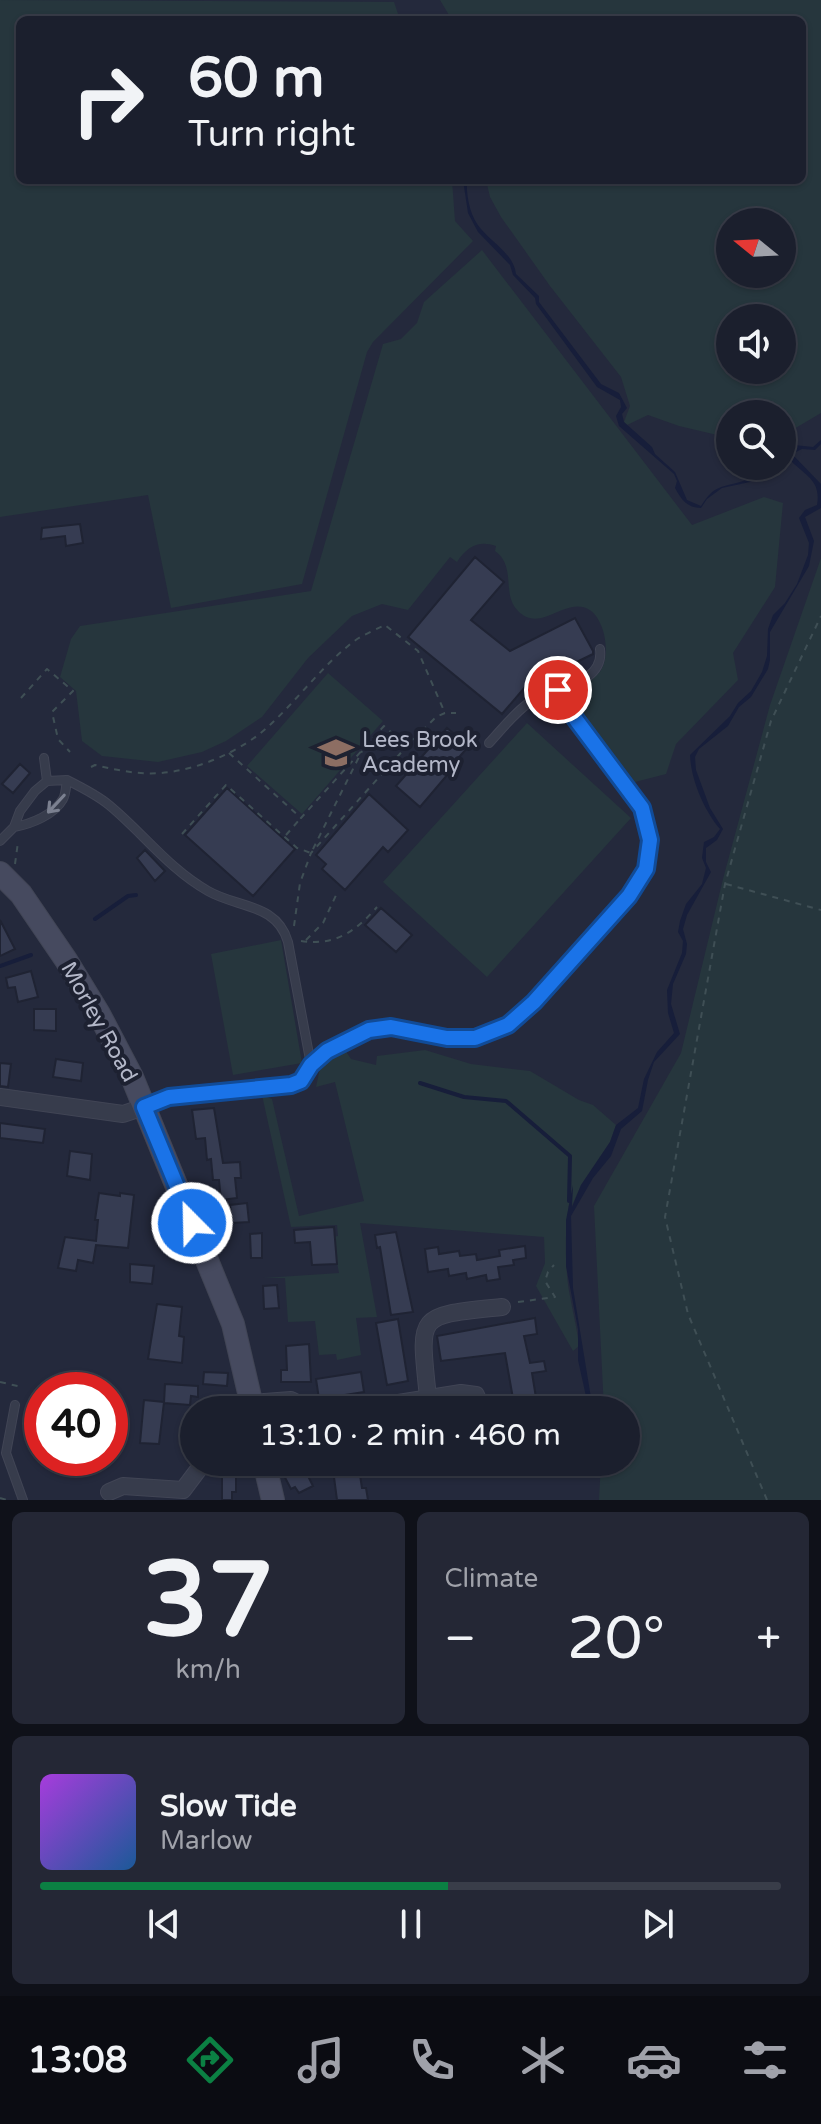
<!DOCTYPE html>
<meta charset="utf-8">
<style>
body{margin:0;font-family:"Varela Round",sans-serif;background:#242735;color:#f1f3f6;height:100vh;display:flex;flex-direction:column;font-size:30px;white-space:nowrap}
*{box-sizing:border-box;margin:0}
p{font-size:26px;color:#a0a2aa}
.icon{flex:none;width:44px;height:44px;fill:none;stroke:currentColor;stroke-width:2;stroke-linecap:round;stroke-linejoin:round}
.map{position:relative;height:1500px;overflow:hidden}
.panel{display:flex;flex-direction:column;gap:12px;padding:12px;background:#0f1119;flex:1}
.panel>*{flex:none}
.banner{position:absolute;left:16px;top:16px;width:790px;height:168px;border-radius:12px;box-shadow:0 2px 6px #0004,0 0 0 2px #393d49;background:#1b1f2d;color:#f1f3f6;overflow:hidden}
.needle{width:52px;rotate:288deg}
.fabs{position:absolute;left:716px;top:208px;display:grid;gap:16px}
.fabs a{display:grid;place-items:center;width:80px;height:80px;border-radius:50%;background:#1b1f2d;box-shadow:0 2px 6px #0004,0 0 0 2px #393d49;font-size:40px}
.speed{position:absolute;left:24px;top:1372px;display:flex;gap:16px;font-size:40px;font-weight:700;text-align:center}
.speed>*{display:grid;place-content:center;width:104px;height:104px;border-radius:50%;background:#1b1f2d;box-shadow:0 2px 6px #0004,0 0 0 2px #393d49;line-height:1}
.speed .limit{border:12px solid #d22;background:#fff;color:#111}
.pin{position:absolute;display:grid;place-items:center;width:68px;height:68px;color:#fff;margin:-34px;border:4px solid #fff;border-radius:50%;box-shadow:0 2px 8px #0007}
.me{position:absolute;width:88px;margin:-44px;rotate:337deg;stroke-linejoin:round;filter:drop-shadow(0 0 6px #0008)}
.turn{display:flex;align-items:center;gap:28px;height:168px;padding:0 40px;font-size:36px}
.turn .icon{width:104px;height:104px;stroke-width:2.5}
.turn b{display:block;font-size:56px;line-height:68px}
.big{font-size:60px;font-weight:600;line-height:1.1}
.panel .card{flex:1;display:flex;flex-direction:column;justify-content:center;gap:12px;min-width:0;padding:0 28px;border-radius:12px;background:#242735}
.panel .dial{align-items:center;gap:0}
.dial b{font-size:104px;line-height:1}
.song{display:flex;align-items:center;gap:24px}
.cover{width:96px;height:96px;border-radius:12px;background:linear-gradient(135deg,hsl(280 70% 55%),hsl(210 70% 35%))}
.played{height:8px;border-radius:4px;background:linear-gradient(90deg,#0b8043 55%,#393d49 55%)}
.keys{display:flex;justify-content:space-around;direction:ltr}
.heat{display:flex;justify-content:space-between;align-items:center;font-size:44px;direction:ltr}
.panel .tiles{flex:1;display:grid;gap:12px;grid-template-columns:1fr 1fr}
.card:last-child{grid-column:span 2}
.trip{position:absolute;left:180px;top:1396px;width:460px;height:80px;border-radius:40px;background:#1b1f2d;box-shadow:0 2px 6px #0004,0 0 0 2px #393d49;font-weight:600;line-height:80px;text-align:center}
.tabs{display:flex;height:128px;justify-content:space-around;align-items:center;background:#0b0c12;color:#a0a2aa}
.tabs .icon{width:56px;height:56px}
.tabs .active{color:#0b8043}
.tabs b{font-size:36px;color:#f1f3f6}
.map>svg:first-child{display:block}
.green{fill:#26363d;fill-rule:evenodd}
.water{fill:#171e3a}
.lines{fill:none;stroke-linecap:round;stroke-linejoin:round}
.stream{stroke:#171e3a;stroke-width:4}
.building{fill:#363c52;stroke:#1f2333;stroke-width:2}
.lane-casing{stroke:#414555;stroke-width:10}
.street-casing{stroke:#414555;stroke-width:18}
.secondary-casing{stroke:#414555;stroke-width:24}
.path{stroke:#3f4f55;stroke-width:2;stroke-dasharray:6 6;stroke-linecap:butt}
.lane{stroke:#373c4c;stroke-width:8}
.street{stroke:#373c4c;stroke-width:16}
.secondary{stroke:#464a5f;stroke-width:22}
.oneway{stroke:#7b8090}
.route-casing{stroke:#114b97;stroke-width:20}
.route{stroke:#1a73e8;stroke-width:14}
.labels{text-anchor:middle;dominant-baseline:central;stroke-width:8;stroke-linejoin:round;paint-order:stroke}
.poi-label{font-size:22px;fill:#b3b7c8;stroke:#1d2131;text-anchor:start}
.street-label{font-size:22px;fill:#b3b7c8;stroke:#1d2131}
</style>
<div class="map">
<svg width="821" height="1500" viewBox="0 0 821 1500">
<rect width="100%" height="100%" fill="#24293c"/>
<path class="green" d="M0,0L394,2L400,20H20V180H452L455,221L473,241L373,342L367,352L302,584L171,608L148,495L0,517Z
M440,0H821V413L782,436V414H730V438L679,426L648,415L627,425L624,422L630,406L621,377L550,286L501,217L490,197L486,180H802V20H452ZM730,222H782V274H730ZM730,318H782V370H730Z
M482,250L692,525L764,497L783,503L775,587L733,653L738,680L676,744L666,774L635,782L578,708C570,685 591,685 601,670C611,654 605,618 588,609C564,597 541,634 518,611C501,594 517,567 495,551L496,546C478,540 467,547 457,562L450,557L408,610L382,604L352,616L308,658L262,717L226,741L202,752L158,762L102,756L82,741L76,691L60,677L71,639L80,626L311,591L383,344L401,339L417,323L424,302Z
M821,558V1500H599L601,1462H626V1410H604L594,1206L681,1053L723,879L770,705Z
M328,673L383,721L302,814L247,766Z
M527,723L631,818L487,977L383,882Z
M281,940L302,1063L233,1075L211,954Z
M343,1047L351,1059L376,1065L377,1056L425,1050L471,1064L530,1071L579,1100L593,1105L616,1125L610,1142L581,1185L571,1208L573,1187C564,1214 564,1268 570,1296C573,1313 577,1328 579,1346L573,1351L536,1286L545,1263L544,1237L360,1223L377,1317L356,1318L361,1355L337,1360L336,1354L319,1355L315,1321L288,1322L285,1278H263L339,1273L332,1237L338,1236L337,1225L291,1227L262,1095L272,1099L299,1216L364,1201L335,1082L316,1087L320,1068Z"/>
<path class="water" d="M463,180H467C466,196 470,217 481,229C493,243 514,255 516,274L539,296V302L601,384L619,393L627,408L622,414L624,422L652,447L655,454L675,472L687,500L701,506C715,484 721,488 743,481C756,477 764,467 778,466L750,482L722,488L707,499L701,508C687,508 681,499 675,488L677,481L674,474L619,426L616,416L621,407L620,400L597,387L536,304L535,298L513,275L510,265L478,232L468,213Z
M821,440V444L815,450L802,449L792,454L821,484V508L805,517L814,541L809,566L770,632V660L768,669L751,697L739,707L728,726L699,749L695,757L696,770L710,808L723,829L717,840L706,848V862L711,872L687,915L683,929L687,944L686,954L673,984L671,1004L680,1034L654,1062L648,1080L642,1111L621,1129L611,1156L593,1178L571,1216L573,1288L593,1410H589L578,1360V1329L566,1266V1220L573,1185L572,1207L581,1185L610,1142L616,1125L638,1108L644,1079L657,1052L674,1033L668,1013L667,990L682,953L683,941L678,932L680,921L686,904L702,884L706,868L702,858L704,842L714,837L720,829C704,810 691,780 690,755L730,716L738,703L751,691L762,672L767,656L768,629L773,615L785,603L797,584L808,555L809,543L799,518L805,510L817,505C821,482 808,477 792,462H782L786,460L794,445L813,447Z"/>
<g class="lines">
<path class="stream" d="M95,919L128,896L136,895
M0,966L31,955
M420,1083L464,1097L506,1101L570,1156L569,1201"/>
</g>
<path class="building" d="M80,524L83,543L66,546L65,536L41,539L42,528Z
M475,557L504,582L471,620L510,651L575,618L593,651V654L525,687L502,714L408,637Z
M447,728L469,746L452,765L454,767L420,807L396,786Z
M20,764L30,773L13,793L2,784Z
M227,788L295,849L253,896L185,835Z
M369,794L408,830L388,852L383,847L345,890L322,869L326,864L316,855Z
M145,850L165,871L155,881L137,858Z
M381,908L412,935L396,952L365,925Z
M0,920L15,949L0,956Z
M31,971L38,997L18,1002L15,987L8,988L6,978Z
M34,1009H56V1031L34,1030Z
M56,1059L83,1063L81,1081L53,1077Z
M0,1063L11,1064L8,1087L0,1086Z
M214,1108L223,1163L240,1162L241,1178H235L237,1198L221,1200L219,1180H213L211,1159L207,1160L205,1138L196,1139L192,1110Z
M0,1123L45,1129L43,1143L0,1138Z
M70,1151L92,1154L90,1180L67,1176Z
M99,1193L120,1196V1193L134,1195L128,1248L96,1245L93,1263L78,1260L76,1271L58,1268L65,1237L96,1241L98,1220H95Z
M247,1203L249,1222L232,1223L230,1205Z
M334,1227L337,1264L312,1265L310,1242L295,1243L294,1230Z
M396,1232L413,1312L391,1315L380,1247L377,1248L375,1235Z
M262,1233V1258H251L250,1234Z
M525,1246L526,1258L513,1260L514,1265L498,1267L500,1279L487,1281L486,1275L467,1279L466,1273L449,1276L448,1269L428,1272L425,1249L438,1247L439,1254L459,1251L460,1256L476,1254L477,1260L500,1256L499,1250Z
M130,1264L154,1266L152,1284L130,1282Z
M277,1285L279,1308L264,1309L263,1286Z
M157,1304L182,1307L179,1336L184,1337L182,1363L148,1359Z
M535,1318L537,1334L524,1336L530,1363L544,1361L546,1371L532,1373L538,1410H515L505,1353L441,1361L437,1336Z
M398,1319L408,1381L387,1385L376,1323Z
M309,1344L311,1382H281V1370H287L286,1346Z
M204,1372L228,1373L227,1386L203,1384Z
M361,1372L364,1392L319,1399L316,1379Z
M165,1384L198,1386V1397L191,1396L190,1405L164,1403Z
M144,1400L164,1402L159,1444L140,1443Z
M291,1462H301L313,1486L299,1493L295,1487L291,1489L280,1468Z
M332,1462H358L362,1488H366L368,1500H337Z
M236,1466V1492H232V1500H222V1467Z"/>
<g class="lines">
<g class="lane-casing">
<path id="lane" d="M489,743C502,729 515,712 530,702C553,687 605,685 600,649
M44,758L47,781
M67,780C81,787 97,795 109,805C143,833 169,869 208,891C237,908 277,903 288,942L311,1065L301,1081L291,1085L169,1097L146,1106
M0,841L14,827L20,811L35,791L47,781L67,780C66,785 66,794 63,799C54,815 31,824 14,827
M311,1065C350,1030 376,1023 427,1033C442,1037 460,1041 476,1038C518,1029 546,989 573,959C595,934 635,900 646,869C667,806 586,740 558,690
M15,1405L6,1453L23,1500"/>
</g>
<g class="street-casing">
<path id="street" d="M0,1097L123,1114L144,1107
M428,1397C419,1312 416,1316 502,1307
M251,1403L291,1400L311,1410
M355,1410L461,1393L476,1395L483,1410
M109,1492L123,1486L183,1490L204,1462"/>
</g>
<g class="secondary-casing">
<path id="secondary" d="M0,873L21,894L66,960L99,1014L132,1077L233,1324L253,1410
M264,1462L273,1500"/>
</g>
<path class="path" d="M21,698L47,669L73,691L52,712L58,739L70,752
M229,753L301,818L384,726L406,745
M91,767L95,765C117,770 139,775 161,773C199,770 244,750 271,724C299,698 322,666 353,642C362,635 375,630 385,625L418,651L445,713
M182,834L226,785L297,848L311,853L362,751
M286,835L300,819
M15,864L18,842
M726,884L821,910
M294,926L300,883L311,853L407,746L436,717L445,713H456
M306,940L323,923L338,891
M301,941C335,946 355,932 377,907
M518,1302L555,1297L545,1281L548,1272L554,1265
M0,1382L22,1387
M0,1498L7,1500
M767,1500L688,1314L665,1217L725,884L771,721L821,616"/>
<use href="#lane" class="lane"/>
<use href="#street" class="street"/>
<use href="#secondary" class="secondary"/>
</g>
<defs><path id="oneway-shaft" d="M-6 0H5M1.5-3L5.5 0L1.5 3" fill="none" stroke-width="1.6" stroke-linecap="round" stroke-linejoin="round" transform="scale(2)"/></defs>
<use class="oneway" href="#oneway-shaft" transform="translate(56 804) rotate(133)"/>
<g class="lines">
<g class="route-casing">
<path id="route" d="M192,1223L144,1107L169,1097L291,1085L301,1081L311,1065L327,1051L369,1030L391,1027L447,1038H475L508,1025L534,1002L629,896L646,869L650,840L642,808L571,713L558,690"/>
</g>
<use href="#route" class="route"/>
</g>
<defs>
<g id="school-bare" transform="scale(2.76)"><path d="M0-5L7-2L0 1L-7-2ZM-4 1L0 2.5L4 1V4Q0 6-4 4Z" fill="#8d6e63" stroke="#1d2131" stroke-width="2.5" paint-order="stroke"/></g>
</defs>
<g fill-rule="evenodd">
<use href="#school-bare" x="336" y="753"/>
</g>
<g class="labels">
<g class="poi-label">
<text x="362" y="740">Lees Brook<tspan x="362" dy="25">Academy</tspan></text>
</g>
<g class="street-label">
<text transform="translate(99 1022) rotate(61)">Morley Road</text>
</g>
</g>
</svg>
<div class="fabs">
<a><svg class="needle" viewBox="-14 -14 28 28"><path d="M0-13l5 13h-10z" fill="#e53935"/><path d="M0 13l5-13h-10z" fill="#a0a2aa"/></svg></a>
<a><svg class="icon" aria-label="sound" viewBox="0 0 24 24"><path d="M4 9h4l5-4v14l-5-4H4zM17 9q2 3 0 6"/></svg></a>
<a><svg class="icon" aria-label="search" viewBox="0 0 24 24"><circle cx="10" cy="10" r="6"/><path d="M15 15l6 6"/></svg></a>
</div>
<div class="speed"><div class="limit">40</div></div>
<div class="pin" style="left:558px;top:690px;background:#d93025"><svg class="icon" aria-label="arrive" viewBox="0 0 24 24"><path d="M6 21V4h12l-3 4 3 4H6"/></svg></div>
<svg class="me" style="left:192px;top:1223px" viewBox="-20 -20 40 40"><circle r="17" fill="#1a73e8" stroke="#fff" stroke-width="3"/><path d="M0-11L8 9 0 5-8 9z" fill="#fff"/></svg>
<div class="trip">13:10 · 2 min · 460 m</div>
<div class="banner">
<div class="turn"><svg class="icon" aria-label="right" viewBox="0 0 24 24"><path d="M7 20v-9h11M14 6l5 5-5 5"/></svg><div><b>60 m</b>Turn right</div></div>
</div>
</div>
<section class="panel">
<div class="tiles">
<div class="card dial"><b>37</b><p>km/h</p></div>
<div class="card"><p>Climate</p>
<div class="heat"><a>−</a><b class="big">20°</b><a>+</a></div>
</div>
<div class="card">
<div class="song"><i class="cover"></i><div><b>Slow Tide</b><p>Marlow</p></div></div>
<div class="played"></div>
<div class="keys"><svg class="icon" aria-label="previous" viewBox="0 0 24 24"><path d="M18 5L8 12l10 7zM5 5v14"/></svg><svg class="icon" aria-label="pause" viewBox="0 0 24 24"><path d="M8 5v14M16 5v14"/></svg><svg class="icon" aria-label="next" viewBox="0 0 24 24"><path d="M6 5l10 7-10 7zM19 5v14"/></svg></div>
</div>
</div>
</section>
<nav class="tabs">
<b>13:08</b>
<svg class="icon active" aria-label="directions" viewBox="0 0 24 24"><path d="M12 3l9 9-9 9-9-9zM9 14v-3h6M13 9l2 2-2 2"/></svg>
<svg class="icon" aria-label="music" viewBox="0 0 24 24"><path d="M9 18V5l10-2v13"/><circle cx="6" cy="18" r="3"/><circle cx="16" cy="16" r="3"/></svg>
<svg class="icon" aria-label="phone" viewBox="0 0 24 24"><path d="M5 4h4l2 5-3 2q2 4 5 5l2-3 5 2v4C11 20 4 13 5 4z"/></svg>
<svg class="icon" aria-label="climate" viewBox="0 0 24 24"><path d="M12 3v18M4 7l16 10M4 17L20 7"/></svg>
<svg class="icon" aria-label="car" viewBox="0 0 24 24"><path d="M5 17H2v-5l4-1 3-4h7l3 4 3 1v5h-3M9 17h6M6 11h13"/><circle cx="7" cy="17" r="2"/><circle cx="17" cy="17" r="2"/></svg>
<svg class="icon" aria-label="filters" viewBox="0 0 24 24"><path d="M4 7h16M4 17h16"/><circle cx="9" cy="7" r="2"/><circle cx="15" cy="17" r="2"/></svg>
</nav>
